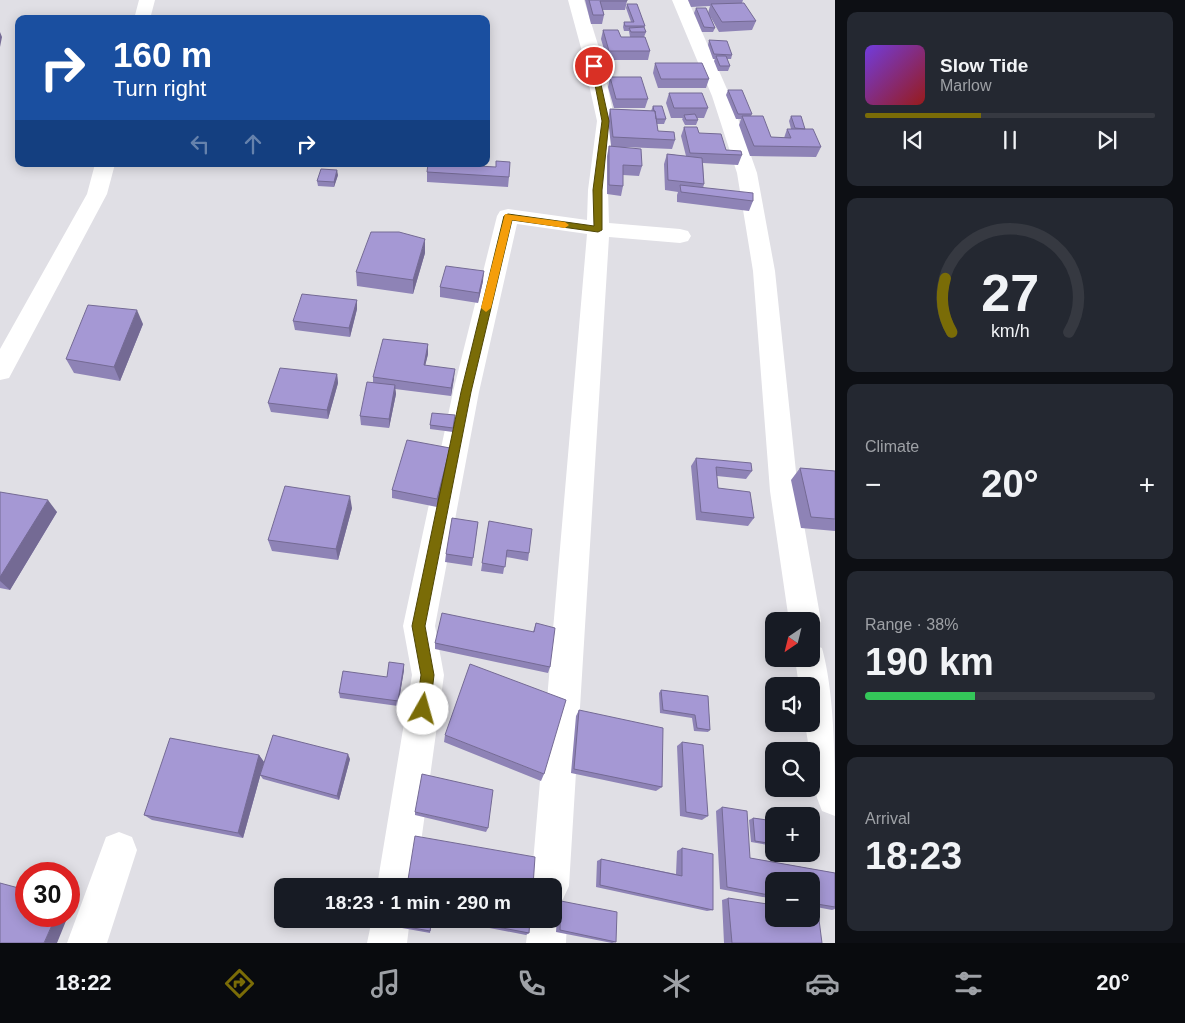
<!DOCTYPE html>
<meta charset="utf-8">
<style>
body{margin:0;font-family:Arial,sans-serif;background:#242831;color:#f1f3f6;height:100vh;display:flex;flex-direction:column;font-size:19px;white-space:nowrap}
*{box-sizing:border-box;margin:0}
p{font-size:16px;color:#9ea1a6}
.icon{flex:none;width:28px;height:28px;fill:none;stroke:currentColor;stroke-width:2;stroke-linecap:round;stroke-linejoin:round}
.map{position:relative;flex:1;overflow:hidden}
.side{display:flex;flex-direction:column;gap:12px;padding:12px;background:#0d0f14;width:350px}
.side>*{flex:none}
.banner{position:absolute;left:15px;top:15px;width:475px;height:152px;border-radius:10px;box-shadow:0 2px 12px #0003;background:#1a4fa0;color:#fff;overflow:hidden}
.needle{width:32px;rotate:215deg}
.fabs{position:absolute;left:765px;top:612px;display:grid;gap:10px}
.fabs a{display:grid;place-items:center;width:55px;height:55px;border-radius:10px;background:#171b24;box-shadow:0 2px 12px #0003;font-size:25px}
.speed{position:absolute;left:15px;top:862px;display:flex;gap:10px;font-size:25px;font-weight:700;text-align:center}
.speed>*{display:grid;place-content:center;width:65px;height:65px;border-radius:50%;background:#171b24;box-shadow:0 2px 12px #0003;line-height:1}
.speed .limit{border:8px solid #d22;background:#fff;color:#111}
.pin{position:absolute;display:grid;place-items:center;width:42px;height:42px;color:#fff;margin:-21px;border:2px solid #fff;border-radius:50%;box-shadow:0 1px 5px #0007}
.me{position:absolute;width:55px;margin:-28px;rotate:7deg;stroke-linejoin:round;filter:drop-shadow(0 0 4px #0008)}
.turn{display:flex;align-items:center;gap:18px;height:105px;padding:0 15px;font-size:22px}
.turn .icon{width:65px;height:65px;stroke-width:2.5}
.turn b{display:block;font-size:35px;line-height:42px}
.lanes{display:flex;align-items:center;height:48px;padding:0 15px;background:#0003;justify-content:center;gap:25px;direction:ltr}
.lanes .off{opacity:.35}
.big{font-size:38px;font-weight:700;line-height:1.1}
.side .card{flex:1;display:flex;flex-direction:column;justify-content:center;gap:8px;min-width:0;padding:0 18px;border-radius:10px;background:#242831}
.side .dial{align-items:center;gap:0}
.dial svg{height:130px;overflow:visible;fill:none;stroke:#363941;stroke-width:7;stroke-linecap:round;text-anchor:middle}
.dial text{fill:#f1f3f6;stroke:none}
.song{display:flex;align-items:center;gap:15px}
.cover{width:60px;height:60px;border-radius:8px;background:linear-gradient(135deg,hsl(260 70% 55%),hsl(0 70% 35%))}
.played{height:5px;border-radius:2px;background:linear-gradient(90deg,#7a6c07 40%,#363941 40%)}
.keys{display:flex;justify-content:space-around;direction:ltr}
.heat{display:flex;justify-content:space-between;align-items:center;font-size:28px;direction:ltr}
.charge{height:8px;border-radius:4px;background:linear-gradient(90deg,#34c759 38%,#363941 0)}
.trip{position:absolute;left:274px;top:878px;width:288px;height:50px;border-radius:10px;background:#171b24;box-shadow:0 2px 12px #0003;font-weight:700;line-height:50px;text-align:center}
.menu{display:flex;height:80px;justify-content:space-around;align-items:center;background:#090b0e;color:#9ea1a6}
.menu .icon{width:35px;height:35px}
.menu .current{color:#7a6c07}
.menu b{font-size:22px;color:#f1f3f6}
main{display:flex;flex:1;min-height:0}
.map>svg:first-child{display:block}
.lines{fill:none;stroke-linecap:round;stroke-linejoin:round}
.minor{fill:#fff;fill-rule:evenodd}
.wall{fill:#8e83b6}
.shaded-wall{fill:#746a94}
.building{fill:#a598d4;stroke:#746a94}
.route{fill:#7a6c07;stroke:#4f4605}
.slow{fill:#f59e0b}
</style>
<main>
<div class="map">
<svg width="835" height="943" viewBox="0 0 835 943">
<rect width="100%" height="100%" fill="#e0dfe5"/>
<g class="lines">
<path class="minor" d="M139,0H155L150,19H134Z
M568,0H584L599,48L615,121L608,190L609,223L680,229L688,231L691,236L688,241L680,243L609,237L569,886L563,899L555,903L562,905L567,919L566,943H526L529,919H552V886H531L587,234L517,224L479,392L435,626L444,675L415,886H377L412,675L403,626L453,392L497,216L500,211L508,209L587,220L588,190L597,121L581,48Z
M672,0H688L730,96L757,173L775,271L798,491L821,621L816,631L811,633V621H789L770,491L753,271L737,173L712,96Z
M95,164H115L107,194L9,378L0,380V349L87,194Z
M811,644L822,648C835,695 835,765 835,816L822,811L817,798L805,724H811V686H799L795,659H811Z
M119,832L132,837L137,850L107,943H67L106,837Z
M372,919H410L407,943H367Z"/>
</g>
<path class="wall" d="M585,0H627V1L625,10H603L604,15L602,24H591Z
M688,0H743L742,3L756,21L752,30L719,32L710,16L715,28L713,32H702L694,13L696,8L708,13L710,6L691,7Z
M627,4L645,26L644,28L646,32L644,37L650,51L648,60H607L601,39L603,30L621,37H630L629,31H624L623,27L624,22H631L626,8Z
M709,40L732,55L731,59H727L730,66L728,71H718L714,61L715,59H713L708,45Z
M655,63L709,79L706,88H658L653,73Z
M610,77L648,99L645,108H614L608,87Z
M728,90L752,114L751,116L771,137L784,138L787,129H791L789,121L791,116L805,129L821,147L816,157L750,156L739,125L741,119H736L726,95Z
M669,93L708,108L704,118H697L698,120L696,125H685L682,119L683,118H671L666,103Z
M653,106L666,119L664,124H657L658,131L675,140L672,149L624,147L642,166L639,176L623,175V186L621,196L607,194V156L609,146H611L608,119L610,109L651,111Z
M684,127L699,133L726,150L742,155L738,165L703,163L704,184L703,188L753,201L749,211L677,202V195L678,192L665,190L664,164L667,154L686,156L681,136Z
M496,161L509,177L508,187L427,182V172L496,167Z
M338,175L334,187L318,186L317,181Z
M425,253L413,294L357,286L356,272Z
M483,281L478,303L440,297V287Z
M357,300V309L350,337L295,330L293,321Z
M143,324L120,381L74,373L66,359Z
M428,344V354L425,366L454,378L451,396L395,389L396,394L389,428L361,425L360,416L373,383V377Z
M337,374L338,383L328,419L271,412L268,403Z
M455,419L453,432L430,429V425Z
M450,448L449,457L437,507L392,498V490Z
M696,458L752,471L746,479L717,476L718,488L754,518L748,526L696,520L691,466Z
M800,468L835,471V531L801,528L791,480Z
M0,492L57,512L10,590L0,588Z
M352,508L338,560L272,551L268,540Z
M489,521L529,553L528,561L506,557L503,574L481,571Z
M478,522L472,566L445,562L446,554Z
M536,623L550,667L548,673L435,649V643L533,632Z
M404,664V670L398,706L340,698L339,693L387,677Z
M661,690L708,696L710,730L708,732L694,731L692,718L660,713L659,693Z
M579,710L662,787L656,791L571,773L576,716Z
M445,735L544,774L541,781L444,742Z
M682,742L708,816L702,820L680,816L677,746Z
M259,755L264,762L243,838L152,820L144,815Z
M350,759L339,800L263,779L260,775Z
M722,807L750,858L835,873V909L832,910L811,906V881H774V899L720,889L716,811Z
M415,812L488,828L486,832L415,815Z
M753,818L774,821V846L751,842L749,820Z
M682,848L713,910L707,911L596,887L597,861L601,859L676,874L677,851Z
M728,898L822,943H724L722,900Z
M561,901L616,942L612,943L556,932L558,903Z
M432,919L430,933L402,928V926Z
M443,919H530L529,933L526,935Z"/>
<path class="shaded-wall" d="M0,32L2,37L0,47Z
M337,170L338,175L334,187V182Z
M425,239V253L413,294V280Z
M484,271L483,281L478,303L479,293Z
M357,300V309L350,337L349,328Z
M137,310L143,324L120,381L114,367Z
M428,344V354L423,374L424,365Z
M455,369L454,378L451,396V388Z
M337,374L338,383L328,419L327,410Z
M395,385L396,394L389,428V419Z
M450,448L449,457L437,507V499Z
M350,496L352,508L338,560L336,549Z
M48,500L57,512L10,590L0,581V577Z
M404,664V670L398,706V701Z
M348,754L350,759L339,800L337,796Z
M259,755L264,762L243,838L238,833Z
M69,902L74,903L69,915Z
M56,916H68L57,943H44Z"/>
<path class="building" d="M589,0H627V1H600L604,15H593Z
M744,3L756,21L722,22L711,4Z
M627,4H637L645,26H625L624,22H634Z
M696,8H706L715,28L704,27Z
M644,27L646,32H631L629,28Z
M603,30H618L621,37H645L650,51H609Z
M709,40L727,41L732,55L714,54Z
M716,56H726L730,66H720Z
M655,63H702L709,79H661Z
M610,77H641L648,99H616Z
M728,90H742L752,114H738Z
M669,93H702L708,108H674Z
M653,106H662L666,119H656L655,111H654Z
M610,109L655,111L658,131L674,132L675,140L613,137Z
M695,114L698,120H686L684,115Z
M742,116H763L771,137L791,138L787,129H813L821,147L754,146Z
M791,116H801L805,129L795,128Z
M684,127H697L699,133L721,134L726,150L741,151L742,155L690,153Z
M609,146L641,149L642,166L623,165V186L609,185Z
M667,154L702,158L704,184L668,180Z
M496,161L510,162L509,177L427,172L428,164H441L496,167Z
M321,169L337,170L334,182L317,181Z
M680,185L753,193V201L681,192Z
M371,232H399L425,239L413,280L356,272Z
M446,266L484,271L479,293L440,287Z
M302,294L357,300L349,328L293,321Z
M88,305L137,310L114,367L66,359Z
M383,339L428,344L424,365L455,369L451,388L373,377Z
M280,368L337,374L327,410L268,403Z
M367,382L395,385L389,419L360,416Z
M432,413L455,415L453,428L430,425Z
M407,440L450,448L437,499L392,490Z
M696,458L751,463L752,471L716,467L718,488L750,492L754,518L701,512Z
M800,468L835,471V519L811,517Z
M285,486L350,496L336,549L268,540Z
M0,492L48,500L0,577Z
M452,518L478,522L473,558L446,554Z
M489,521L532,529L529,553L507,550L505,567L482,563Z
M442,613L534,632L536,623L555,628L550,667L435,643Z
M389,662L404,664L398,701L339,693L343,671L387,677Z
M470,664L566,700L544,774L445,735Z
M661,690L708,696L710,730L697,728L695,715L663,710Z
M579,710L663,728L662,787L574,769Z
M273,735L348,754L337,796L260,775Z
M170,738L259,755L238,833L144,815Z
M682,742L703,745L708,816L686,812Z
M422,774L493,790L488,828L415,812Z
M722,807L747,811L750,858L835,873V907L811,903V881H774V896L727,887Z
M753,818L774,821V844L755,841Z
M415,836L535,857L533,886H407Z
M682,848L713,854V910L600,885L601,859L682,876Z
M0,883L26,890V916H56L44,943H0Z
M728,898L774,905V919H811V911L818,912L822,943H732Z
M561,901L617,912L616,942L560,930Z
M403,919H432L430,931L402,926Z
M455,919H530L529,933Z"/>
<path class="route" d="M591,64L597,66L609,121L602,190V230L598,232L512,220L471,392L425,626L434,675L430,709L428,714L423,716L418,714L416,709L421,675L412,626L461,392L504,216L508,214L594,226L593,190L602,121Z"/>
<path class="slow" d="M505,214L565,222L569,225L565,228L512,220L491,308L486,312L481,308Z"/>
</svg>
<div class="fabs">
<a><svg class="needle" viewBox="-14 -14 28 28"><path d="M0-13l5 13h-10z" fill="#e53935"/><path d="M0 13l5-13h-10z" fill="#9ea1a6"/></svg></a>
<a><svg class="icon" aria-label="sound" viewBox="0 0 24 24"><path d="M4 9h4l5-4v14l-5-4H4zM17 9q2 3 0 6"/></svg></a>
<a><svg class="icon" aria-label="search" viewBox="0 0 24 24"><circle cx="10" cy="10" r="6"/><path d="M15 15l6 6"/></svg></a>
<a>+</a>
<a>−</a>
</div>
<div class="speed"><div class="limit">30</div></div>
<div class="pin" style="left:594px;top:66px;background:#d93025"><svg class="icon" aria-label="arrive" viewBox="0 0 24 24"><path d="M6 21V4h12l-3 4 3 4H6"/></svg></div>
<svg class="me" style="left:423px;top:709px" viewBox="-20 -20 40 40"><circle r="19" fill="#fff"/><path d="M0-13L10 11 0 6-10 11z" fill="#7a6c07"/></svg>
<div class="trip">18:23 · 1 min · 290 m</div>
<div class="banner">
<div class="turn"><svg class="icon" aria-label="right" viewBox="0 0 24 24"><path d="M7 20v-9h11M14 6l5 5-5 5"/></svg><div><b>160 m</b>Turn right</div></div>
<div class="lanes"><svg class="icon off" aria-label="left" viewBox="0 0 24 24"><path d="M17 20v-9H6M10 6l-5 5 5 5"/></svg><svg class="icon off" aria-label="ahead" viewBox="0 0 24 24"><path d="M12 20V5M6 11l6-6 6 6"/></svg><svg class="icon" aria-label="right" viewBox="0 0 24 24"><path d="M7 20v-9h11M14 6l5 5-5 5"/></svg></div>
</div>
</div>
<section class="side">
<div class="card">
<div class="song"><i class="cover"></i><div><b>Slow Tide</b><p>Marlow</p></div></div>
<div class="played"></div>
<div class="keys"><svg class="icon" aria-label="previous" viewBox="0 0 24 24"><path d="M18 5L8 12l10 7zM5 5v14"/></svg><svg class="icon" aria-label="pause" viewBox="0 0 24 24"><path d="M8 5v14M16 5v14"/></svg><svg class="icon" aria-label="next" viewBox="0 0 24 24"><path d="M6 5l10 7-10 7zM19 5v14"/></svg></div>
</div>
<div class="card dial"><svg viewBox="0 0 100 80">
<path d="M14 69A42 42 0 1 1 86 69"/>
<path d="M14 69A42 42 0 0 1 10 36" stroke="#7a6c07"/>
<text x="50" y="56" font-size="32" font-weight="700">27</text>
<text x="50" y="72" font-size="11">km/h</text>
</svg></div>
<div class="card"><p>Climate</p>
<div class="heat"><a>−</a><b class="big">20°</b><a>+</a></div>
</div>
<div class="card"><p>Range · 38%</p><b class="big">190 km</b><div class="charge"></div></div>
<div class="card"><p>Arrival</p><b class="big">18:23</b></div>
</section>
</main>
<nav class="menu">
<b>18:22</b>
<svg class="icon current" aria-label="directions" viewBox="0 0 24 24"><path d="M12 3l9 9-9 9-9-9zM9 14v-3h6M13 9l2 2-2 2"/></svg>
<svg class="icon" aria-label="music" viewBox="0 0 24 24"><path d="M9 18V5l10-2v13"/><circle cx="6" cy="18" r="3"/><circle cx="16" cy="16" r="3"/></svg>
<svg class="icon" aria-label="phone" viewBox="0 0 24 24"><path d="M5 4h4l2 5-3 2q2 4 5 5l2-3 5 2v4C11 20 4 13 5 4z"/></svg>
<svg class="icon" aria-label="climate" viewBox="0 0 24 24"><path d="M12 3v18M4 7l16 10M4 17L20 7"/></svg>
<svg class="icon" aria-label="car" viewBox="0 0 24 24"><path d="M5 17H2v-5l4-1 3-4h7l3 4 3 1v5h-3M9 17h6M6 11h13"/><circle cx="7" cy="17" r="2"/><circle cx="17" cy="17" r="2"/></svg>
<svg class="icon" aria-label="filters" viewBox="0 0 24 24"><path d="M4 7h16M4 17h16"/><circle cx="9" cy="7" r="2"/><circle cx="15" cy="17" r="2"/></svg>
<b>20°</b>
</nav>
